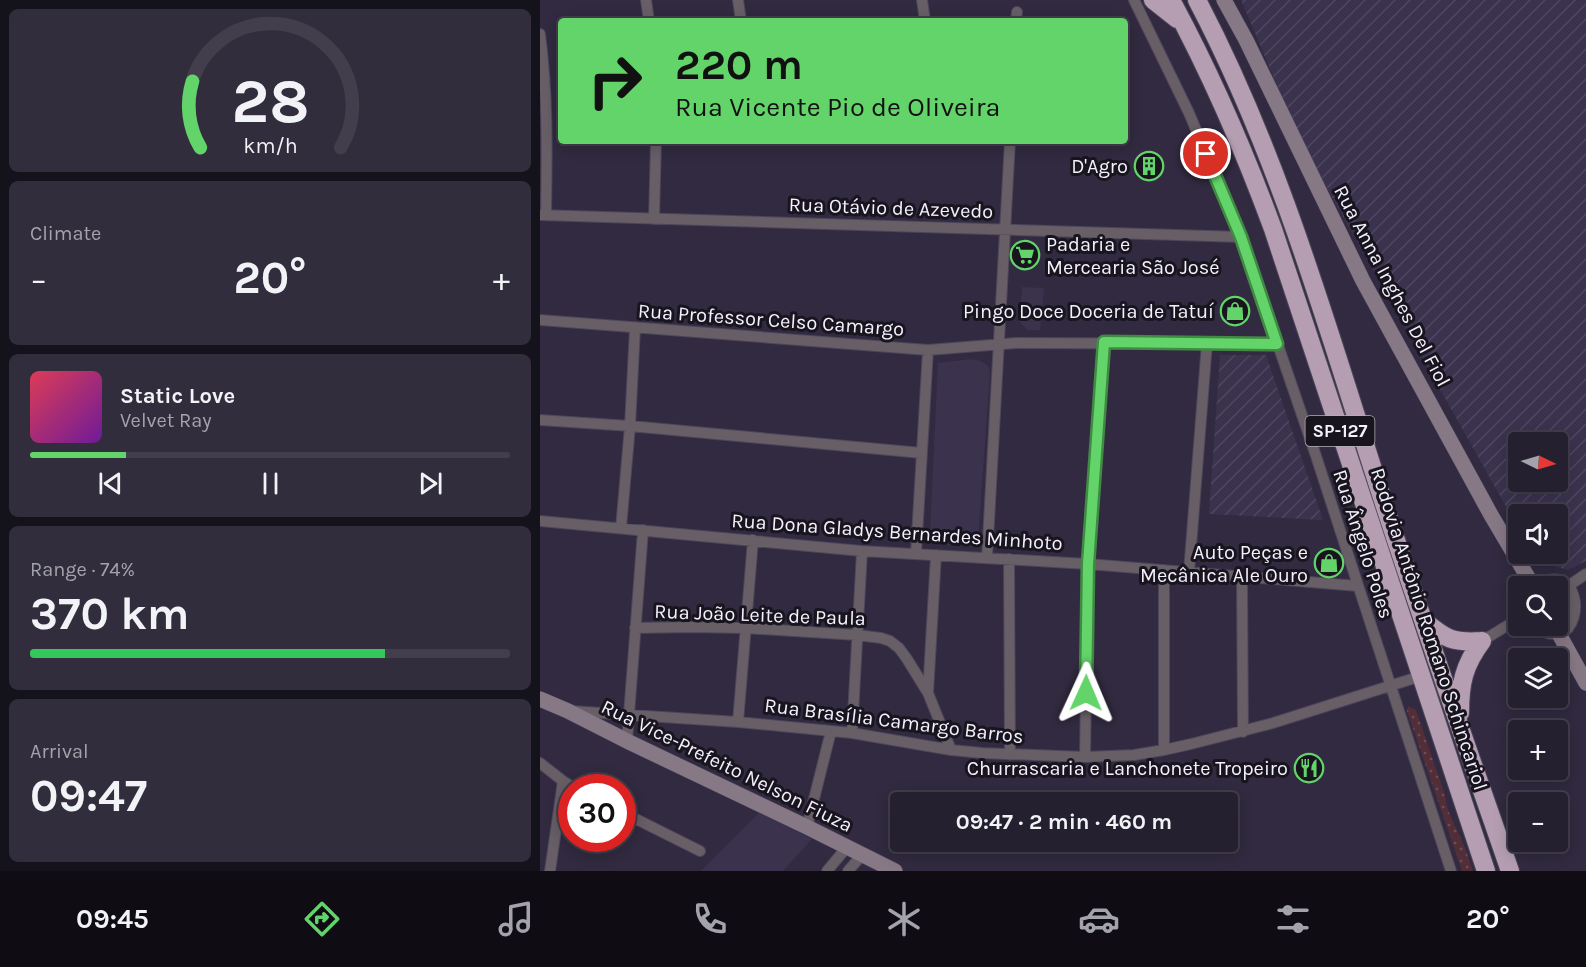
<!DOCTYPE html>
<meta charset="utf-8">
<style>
body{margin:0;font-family:Karla,sans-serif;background:#312d3c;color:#f1f3f6;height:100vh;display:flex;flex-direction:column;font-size:22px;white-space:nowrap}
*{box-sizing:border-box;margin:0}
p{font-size:20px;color:#a3a3ab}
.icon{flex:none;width:33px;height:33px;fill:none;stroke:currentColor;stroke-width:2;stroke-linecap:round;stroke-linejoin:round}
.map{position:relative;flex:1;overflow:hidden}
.sheet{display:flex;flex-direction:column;gap:9px;padding:9px;background:#14121a;width:540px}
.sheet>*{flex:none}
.top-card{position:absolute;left:18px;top:18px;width:570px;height:126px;border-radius:6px;box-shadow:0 3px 15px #0003,0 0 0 2px #423e4c;background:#62d469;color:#111;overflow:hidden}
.needle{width:39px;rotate:95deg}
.fabs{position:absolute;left:968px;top:432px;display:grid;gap:12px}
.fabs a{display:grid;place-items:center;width:60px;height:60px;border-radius:6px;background:#252030;box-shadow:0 3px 15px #0003,0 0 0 2px #423e4c;font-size:30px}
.speed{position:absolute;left:18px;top:774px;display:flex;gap:12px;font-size:30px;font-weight:700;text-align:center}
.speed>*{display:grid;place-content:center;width:78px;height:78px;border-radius:50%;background:#252030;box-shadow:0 3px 15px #0003,0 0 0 2px #423e4c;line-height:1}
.speed .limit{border:9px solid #d22;background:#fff;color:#111}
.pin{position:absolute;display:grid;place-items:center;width:51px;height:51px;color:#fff;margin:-26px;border:3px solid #fff;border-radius:50%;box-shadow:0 2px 6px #0007}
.me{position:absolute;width:66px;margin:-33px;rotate:1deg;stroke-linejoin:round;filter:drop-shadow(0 0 4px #0008)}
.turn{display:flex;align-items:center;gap:21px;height:126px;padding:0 18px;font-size:27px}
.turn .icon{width:78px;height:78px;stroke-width:2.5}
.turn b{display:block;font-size:42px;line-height:51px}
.big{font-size:45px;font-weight:700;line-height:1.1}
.sheet .tile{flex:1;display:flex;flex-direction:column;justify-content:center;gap:9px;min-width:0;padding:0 21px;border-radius:9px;background:#312d3c}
.sheet .dial{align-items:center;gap:0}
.dial svg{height:156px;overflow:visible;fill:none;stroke:#423e4c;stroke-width:7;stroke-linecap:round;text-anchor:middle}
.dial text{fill:#f1f3f6;stroke:none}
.song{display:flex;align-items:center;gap:18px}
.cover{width:72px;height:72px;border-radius:9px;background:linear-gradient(135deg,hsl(350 70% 55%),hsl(280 70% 35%))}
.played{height:6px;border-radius:3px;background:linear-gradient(90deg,#62d469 20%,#423e4c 20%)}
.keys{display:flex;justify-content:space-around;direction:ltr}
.heat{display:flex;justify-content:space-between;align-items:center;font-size:33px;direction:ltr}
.charge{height:9px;border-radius:4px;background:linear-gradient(90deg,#34c759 74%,#423e4c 0)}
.trip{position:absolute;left:350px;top:792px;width:348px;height:60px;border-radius:6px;background:#252030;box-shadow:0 3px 15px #0003,0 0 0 2px #423e4c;font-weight:700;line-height:60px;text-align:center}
.tabs{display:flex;height:96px;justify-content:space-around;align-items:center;background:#0f0d13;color:#a3a3ab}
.tabs .icon{width:42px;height:42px}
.tabs .on{color:#62d469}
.tabs b{font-size:27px;color:#f1f3f6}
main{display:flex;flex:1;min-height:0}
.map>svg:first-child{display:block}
.built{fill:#3b334e}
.industrial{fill:url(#industrial-furrows);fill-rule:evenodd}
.grass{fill:url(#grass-dots)}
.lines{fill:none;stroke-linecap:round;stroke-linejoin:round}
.street-casing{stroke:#4c465b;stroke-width:12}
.secondary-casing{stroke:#4c465b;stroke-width:16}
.highway-casing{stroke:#4c465b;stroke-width:20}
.street{stroke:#675e66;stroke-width:10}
.secondary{stroke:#877885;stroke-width:15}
.highway{stroke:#b59eb2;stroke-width:18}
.route-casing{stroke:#408a44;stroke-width:15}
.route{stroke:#62d469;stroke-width:10}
.labels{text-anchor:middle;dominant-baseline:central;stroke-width:6;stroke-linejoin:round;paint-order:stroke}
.shield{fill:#18151e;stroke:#b2aebb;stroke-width:1.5}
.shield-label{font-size:18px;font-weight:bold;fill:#f4f0fe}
.poi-label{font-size:20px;fill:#f4f0fe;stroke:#18151e;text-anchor:end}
.street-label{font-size:20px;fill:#f4f0fe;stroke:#18151e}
</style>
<main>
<section class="sheet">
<div class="tile dial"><svg viewBox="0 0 100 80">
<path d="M14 69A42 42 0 1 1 86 69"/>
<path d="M14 69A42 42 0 0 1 10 35" stroke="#62d469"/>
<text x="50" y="56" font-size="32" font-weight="700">28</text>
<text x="50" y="72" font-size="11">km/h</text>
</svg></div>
<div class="tile"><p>Climate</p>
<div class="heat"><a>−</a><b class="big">20°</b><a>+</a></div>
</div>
<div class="tile">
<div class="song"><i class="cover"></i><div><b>Static Love</b><p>Velvet Ray</p></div></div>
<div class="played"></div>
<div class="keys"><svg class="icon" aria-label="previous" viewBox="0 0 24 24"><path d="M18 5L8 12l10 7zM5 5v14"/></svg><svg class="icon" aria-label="pause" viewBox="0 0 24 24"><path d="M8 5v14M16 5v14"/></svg><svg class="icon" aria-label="next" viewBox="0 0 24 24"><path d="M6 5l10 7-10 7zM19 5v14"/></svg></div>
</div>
<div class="tile"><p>Range · 74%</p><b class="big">370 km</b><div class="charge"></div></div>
<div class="tile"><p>Arrival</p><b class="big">09:47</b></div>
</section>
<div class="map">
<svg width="1046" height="871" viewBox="0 0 1046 871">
<defs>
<pattern id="industrial-furrows" width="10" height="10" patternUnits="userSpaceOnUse" patternTransform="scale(1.5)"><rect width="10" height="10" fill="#3b334e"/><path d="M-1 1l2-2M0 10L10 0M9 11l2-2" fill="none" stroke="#4e4760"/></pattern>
<pattern id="grass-dots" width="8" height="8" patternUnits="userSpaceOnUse" patternTransform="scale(1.5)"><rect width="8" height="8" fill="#522e39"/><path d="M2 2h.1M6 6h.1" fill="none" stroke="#6c4d57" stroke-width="1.8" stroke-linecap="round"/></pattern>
</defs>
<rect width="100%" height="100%" fill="#312a40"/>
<path class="built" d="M482,287L504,288L500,330H487L479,321Z
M432,359L441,361L449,367L450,373L438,541L433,547L406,545L391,540L390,534L398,363Z
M219,813L272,839L243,871H161Z"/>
<path class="industrial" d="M701,0H1046V561L1028,570L996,561L992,554H1017V514H978V528L760,140ZM978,442H1017V482H978Z
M680,355H726L783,520L669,514Z"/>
<path class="grass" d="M868,706L876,710L904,792L908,810L925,848L933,871H922L869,717L867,711Z"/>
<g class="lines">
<g class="street-casing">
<path id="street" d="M106,0L109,21
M198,0L201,21
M382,0L385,21
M594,0L649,113L701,237L776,456L911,871
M476,21L477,12
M0,34C8,94 7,154 6,215
M0,215L701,237
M114,219L116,141
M0,320L388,350L476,343L737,344
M0,420L90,426L382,453
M0,521L322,551L548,564L818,586
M81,528L90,426L95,328
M376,553L388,350
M447,558L470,141
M469,559L470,755
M624,570V750
M649,572L667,343
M702,577L703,732
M1031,584L1046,574
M995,626C1002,632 1011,636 1021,633C1046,623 1038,559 996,586
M95,628L151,627L205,628L317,635L341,638L350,641L359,648L367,659L388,693L411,750
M942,641L978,619
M388,693L396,555
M31,711L198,722L312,733L411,750L442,753L545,757L594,755L624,750L651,744L733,723L881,676
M198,722L213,540
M312,733L322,551
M87,741L103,530
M545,757L548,564L564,342
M0,763L23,781L34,788
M82,812L160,851
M267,827L291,731
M10,871L23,781
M287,871L307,847
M308,871L322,855"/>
</g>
<g class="secondary-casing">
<path id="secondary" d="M684,0L706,40L823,281L951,515L993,586
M1019,634L1046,683
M0,699L28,711L91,743L267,827L355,871"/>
</g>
<g class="highway-casing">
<path id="highway" d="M613,0L637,19
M631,0C671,74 704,150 733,229L946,871
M657,0C737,152 784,316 836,479C878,610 925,741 970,871
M884,621C906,639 912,643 942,641
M920,713C920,683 924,665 942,641"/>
</g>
<use href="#street" class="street"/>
<use href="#secondary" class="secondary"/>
<use href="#highway" class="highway"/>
</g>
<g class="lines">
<g class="route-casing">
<path id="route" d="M546,693L548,564L564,342L737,344L701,237L666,154"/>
</g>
<use href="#route" class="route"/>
</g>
<defs>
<g id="building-ring" transform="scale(1.5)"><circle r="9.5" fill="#18151e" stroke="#62d469" stroke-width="1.5"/><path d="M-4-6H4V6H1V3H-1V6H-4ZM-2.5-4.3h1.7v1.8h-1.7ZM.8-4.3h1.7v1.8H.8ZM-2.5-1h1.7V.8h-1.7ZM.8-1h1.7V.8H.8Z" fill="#62d469"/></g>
<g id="supermarket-ring" transform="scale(1.5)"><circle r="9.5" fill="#18151e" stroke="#62d469" stroke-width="1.5"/><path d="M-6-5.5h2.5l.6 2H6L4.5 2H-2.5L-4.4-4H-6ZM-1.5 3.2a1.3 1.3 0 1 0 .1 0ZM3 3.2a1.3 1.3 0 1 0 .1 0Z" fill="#62d469"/></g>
<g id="shop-ring" transform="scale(1.5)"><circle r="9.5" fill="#18151e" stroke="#62d469" stroke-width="1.5"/><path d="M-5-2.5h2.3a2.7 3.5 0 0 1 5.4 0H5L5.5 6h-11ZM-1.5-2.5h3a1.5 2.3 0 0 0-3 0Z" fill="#62d469"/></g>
<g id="restaurant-ring" transform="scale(1.5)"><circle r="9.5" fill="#18151e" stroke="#62d469" stroke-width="1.5"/><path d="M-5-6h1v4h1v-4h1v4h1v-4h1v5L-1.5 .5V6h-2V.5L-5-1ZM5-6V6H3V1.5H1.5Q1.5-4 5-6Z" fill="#62d469"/></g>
</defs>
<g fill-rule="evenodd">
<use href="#building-ring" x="609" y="166"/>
<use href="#supermarket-ring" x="485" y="255"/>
<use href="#shop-ring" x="695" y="311"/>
<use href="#shop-ring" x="789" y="563"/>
<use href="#restaurant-ring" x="769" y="768"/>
</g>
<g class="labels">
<rect class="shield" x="765.5" y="416" width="69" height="30" rx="4.5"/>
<g class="shield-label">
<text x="800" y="431">SP-127</text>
</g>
<g class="poi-label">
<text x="588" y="166">D'Agro</text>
<text x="506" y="244" text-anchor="start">Padaria e<tspan x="506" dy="23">Mercearia São José</tspan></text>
<text x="674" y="311">Pingo Doce Doceria de Tatuí</text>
<text x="768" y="552">Auto Peças e<tspan x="768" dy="23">Mecânica Ale Ouro</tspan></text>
<text x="748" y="768">Churrascaria e Lanchonete Tropeiro</text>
</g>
<g class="street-label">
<text transform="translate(351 208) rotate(2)">Rua Otávio de Azevedo</text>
<text transform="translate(852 286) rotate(62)">Rua Anna Inghes Del Fiol</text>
<text transform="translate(231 320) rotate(4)">Rua Professor Celso Camargo</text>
<text transform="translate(357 532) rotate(4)">Rua Dona Gladys Bernardes Minhoto</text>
<text transform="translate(823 544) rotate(72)">Rua Ângelo Poles</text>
<text transform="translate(220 615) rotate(2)">Rua João Leite de Paula</text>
<text transform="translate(889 629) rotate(72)">Rodovia Antônio Romano Schincariol</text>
<text transform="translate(354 721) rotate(7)">Rua Brasília Camargo Barros</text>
<text transform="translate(187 766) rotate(26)">Rua Vice-Prefeito Nelson Fiuza</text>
</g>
</g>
</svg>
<div class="fabs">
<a><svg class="needle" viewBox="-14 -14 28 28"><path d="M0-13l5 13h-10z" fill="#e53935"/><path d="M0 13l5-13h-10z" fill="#a3a3ab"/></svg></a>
<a><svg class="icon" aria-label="sound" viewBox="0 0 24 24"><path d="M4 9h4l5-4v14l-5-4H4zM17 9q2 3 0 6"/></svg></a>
<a><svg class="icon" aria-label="search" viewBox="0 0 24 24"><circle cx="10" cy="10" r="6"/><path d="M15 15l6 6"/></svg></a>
<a><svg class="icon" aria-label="layers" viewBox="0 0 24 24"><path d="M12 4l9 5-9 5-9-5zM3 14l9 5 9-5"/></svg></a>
<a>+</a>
<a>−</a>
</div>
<div class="speed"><div class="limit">30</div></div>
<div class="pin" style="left:666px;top:154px;background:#d93025"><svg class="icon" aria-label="arrive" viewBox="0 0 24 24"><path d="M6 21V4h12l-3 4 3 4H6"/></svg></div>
<svg class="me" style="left:546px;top:693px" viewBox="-20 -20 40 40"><path d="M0-17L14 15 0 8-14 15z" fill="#62d469" stroke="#fff" stroke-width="4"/></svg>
<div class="trip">09:47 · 2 min · 460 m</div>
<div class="top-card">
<div class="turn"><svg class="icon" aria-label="right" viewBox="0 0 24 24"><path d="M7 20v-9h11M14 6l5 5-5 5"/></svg><div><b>220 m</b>Rua Vicente Pio de Oliveira</div></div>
</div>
</div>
</main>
<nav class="tabs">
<b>09:45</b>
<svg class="icon on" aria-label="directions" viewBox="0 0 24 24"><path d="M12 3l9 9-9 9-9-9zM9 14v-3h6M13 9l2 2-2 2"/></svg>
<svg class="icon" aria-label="music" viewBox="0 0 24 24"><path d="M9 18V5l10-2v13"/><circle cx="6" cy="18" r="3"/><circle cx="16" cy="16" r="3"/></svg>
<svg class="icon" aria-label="phone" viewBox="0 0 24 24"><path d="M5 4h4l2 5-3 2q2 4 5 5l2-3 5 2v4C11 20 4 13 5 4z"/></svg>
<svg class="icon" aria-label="climate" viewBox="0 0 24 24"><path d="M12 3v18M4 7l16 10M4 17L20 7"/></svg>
<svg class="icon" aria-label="car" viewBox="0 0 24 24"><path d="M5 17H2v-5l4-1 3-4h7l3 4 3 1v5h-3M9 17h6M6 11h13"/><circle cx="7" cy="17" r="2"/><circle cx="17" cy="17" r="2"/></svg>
<svg class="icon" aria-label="filters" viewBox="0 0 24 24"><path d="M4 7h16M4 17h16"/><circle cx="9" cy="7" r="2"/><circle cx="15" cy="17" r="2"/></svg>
<b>20°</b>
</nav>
